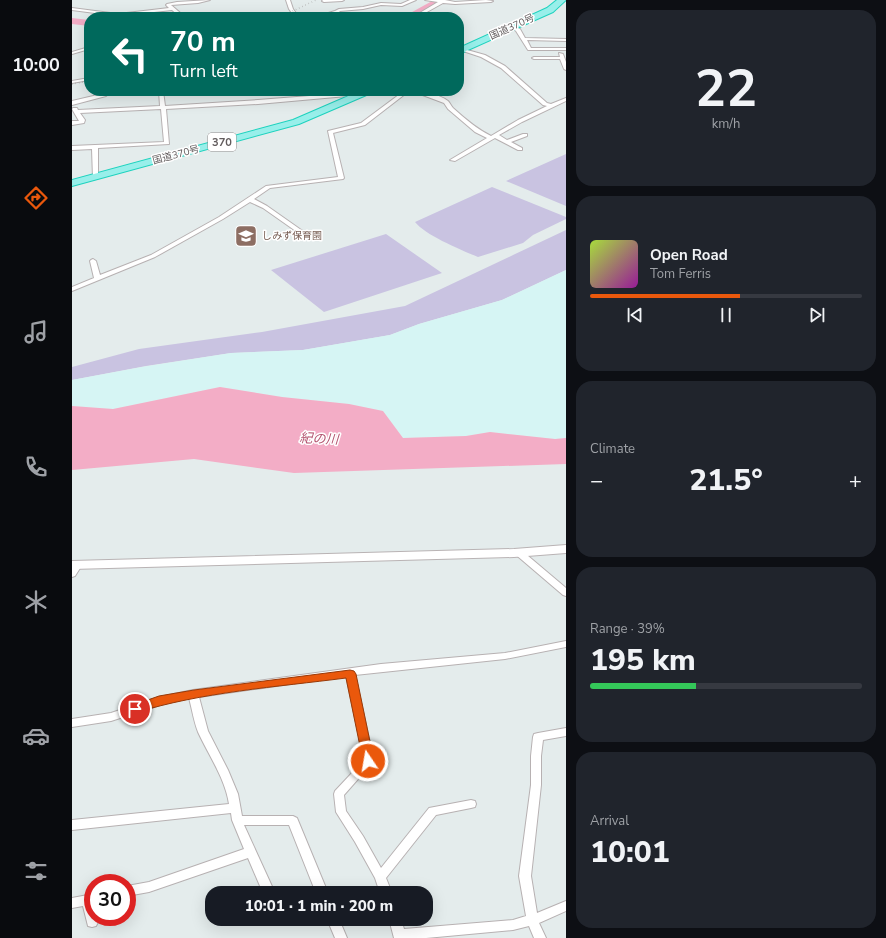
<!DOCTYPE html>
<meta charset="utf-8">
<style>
body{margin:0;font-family:"Nunito Sans","Noto Sans JP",sans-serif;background:#20242c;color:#f1f3f6;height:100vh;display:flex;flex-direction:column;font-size:15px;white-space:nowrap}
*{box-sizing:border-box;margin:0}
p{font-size:13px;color:#9ea1a6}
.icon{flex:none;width:22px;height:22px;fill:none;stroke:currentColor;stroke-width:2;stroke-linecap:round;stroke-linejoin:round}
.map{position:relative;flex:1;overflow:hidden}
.panel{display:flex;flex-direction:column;gap:10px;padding:10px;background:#0d0f14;width:320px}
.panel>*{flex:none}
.top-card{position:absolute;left:12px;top:12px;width:380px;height:84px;border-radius:16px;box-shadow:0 4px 16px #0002;background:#00695c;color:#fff;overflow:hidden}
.speed{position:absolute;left:12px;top:874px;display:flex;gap:8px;font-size:20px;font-weight:700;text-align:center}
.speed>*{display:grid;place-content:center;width:52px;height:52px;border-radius:50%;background:#171b24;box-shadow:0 4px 16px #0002;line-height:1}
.speed .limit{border:6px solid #d22;background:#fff;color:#111}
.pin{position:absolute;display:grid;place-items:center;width:34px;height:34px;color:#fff;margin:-17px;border:2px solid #fff;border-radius:50%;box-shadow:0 1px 4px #0007}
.me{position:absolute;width:44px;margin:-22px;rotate:348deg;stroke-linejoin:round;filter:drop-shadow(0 0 3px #0008)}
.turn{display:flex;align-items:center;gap:14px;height:84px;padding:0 20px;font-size:18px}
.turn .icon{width:52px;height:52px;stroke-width:2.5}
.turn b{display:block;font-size:28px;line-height:34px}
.big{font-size:30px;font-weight:800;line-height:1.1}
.panel .widget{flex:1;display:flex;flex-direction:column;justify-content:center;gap:6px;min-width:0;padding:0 14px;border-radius:16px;background:#20242c}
.panel .dial{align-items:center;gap:0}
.dial b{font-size:52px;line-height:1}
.song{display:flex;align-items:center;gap:12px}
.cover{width:48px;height:48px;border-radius:6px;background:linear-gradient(135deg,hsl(80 70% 55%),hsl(300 70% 35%))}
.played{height:4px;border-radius:2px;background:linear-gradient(90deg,#ea580c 55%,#363941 55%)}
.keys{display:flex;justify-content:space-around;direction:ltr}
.heat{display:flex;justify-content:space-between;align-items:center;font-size:22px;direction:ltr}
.charge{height:6px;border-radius:3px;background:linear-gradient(90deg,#34c759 39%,#363941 0)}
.trip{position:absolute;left:133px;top:886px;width:228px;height:40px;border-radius:16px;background:#171b24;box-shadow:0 4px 16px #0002;font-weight:800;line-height:40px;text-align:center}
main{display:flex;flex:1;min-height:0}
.tab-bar{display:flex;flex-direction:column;width:72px;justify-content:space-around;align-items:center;background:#090b0e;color:#9ea1a6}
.tab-bar .icon{width:28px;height:28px}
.tab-bar .active{color:#ea580c}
.tab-bar b{font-size:18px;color:#f1f3f6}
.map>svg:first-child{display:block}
.green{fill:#c9c3e1}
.sand{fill:#d6f5f4}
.water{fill:#f3adc6}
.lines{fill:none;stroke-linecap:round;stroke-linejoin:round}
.river{fill:#f3adc6;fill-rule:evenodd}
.street-casing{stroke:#b7b1b2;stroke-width:2}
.secondary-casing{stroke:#b9b3b4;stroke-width:2}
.highway-casing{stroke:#1ed2be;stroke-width:2}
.street{fill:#fff;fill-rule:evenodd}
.secondary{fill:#fff;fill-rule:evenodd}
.highway{fill:#98efea;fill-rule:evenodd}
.rail{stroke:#a7a5a5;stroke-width:1.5;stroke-dasharray:0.5 3;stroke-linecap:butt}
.route{fill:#ea580c;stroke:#983908}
.labels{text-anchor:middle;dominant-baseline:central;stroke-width:3;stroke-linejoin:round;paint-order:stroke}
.far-street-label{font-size:10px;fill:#625c5d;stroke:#fff}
.far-education-label{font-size:10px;fill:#785e54;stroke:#fff;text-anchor:start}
.shield{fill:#fff;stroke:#918d8e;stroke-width:1}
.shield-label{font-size:11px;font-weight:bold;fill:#625c5d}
.water-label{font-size:13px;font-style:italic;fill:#b3536f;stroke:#fff}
</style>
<main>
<nav class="tab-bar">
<b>10:00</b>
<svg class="icon active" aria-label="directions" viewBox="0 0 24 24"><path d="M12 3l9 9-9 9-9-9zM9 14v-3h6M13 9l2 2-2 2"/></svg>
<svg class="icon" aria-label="music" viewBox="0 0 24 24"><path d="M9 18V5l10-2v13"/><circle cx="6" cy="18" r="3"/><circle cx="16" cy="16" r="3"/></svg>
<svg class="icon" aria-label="phone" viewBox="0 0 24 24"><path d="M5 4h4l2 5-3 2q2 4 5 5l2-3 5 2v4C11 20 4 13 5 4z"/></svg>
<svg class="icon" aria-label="climate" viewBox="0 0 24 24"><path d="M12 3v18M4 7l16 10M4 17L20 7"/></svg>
<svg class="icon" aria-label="car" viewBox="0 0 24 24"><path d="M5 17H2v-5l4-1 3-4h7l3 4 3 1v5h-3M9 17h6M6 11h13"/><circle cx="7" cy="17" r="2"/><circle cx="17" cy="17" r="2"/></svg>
<svg class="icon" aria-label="filters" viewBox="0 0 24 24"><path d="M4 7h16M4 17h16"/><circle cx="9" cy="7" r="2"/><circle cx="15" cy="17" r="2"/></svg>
</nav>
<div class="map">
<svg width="494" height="938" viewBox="0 0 494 938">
<rect width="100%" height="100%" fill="#e4ecec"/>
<path class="green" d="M494,154V206L434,181Z
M420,187L494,217V219L461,235L451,243L406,257C389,250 353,235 343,222Z
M494,230V270L430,300L347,324L318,335L231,350L159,353L74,366L0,380V367L67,349L190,332L333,306Z
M314,234L370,273L252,312L199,270Z"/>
<path class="sand" d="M494,270V438L483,439L418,432L394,436L331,438L311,411L277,404L210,397L148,387L41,409L0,406V380L70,367L159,353L231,350L318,335L347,324L430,300Z"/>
<path class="water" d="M148,387L210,397L277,404L311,411L331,438L394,436L418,432L483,439L494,438V464L222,473L122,459L0,470V406L41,409Z"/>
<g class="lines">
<path class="river" d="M362,0H372L342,17H331Z
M0,18L17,20V26L0,24Z"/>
<g class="street-casing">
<path id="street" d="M138,0L126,3L99,5L113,17H108L100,10L46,16L0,10V8L46,14L97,8L94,5L95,4L105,2Z
M214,0H218L221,9L226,16L253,14L263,11L267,9L291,7L309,3L329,4L338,0H344L330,6L309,5L291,9L268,11L267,12L269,17H265L264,14L253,16L223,17L217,9Z
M251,0H272L270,1L252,2L250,1Z
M353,0H373L383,2L414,0L421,1L419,2L383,4L371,3L346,17H341L366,2Z
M441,26L448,29L453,38L494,39V41L455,40L459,48H494V50H456L444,31L439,27Z
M17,47V49L0,54V52Z
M388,48L413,55L433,66L475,103L479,104L494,98V101L450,122L427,135L435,140L451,134H455V136L439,142L450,148V150H446L423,138L383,161L378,160L415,138L403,132L376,109L372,103L340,91C350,91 367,94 376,101C378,103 379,106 381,108C393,119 405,129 419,136L446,120L475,106L471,105L429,68L409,57L388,50Z
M487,53L491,54L494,62V70L492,69L488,59H462L460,58L462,57H488Z
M17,78V80L0,83V81Z
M35,91H40L34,96L0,105V101L30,94Z
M87,91H91L93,106L186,100L276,93L285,97L283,98L275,96L186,104L94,109L97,144L26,148V177L21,178L20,149L0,150V146L92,142L89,109L8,113L13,120L12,123L0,125V121H7L0,109L1,108H5L6,110L88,106Z
M332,91H337L293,125L261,133L272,178L271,179L198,188L182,199L195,206L232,232V234H228L191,208L178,202L151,219L83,257L0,291V287L22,278L18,261L19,260L21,259L24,261L28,275L79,255L147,217L194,186L266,177L256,131L289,123Z
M446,549L449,550L494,588V596L491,595L443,554L442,552L443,550Z
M6,562L9,563L10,565L3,576L0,577V567L3,563Z
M494,641V647L433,659L283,675L302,761L272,795L274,811L291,836L309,868L357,808L399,800L403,801L404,804L403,807L399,808L364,815L314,878L320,893H308L303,878L283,842L264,812L262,794L263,791L292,760L274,676L127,697L136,731L156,770L166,794L170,816H221L225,818L256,893H244L217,825H172L203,893H191L176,858L77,892L55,896V886L77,882L172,849L160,820L159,813L0,830V820L157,804C153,778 137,756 126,732C122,722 120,709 117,698L88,705L39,721L0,727V719L39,713L87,697L121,690L309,664L433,653Z
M494,728V736L471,740L469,756V785L459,876L465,913L494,901V911L467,923L474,938H462L457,926L441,930L354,938H322L317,919H329L332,929L441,920L454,916L447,876L459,785V756L461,737L462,734L466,733Z
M21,894V917H25L26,922L24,926L20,927L16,926L11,906L0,908V898Z
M202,919H219L217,923L208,925L204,924Z
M255,919H267L275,938H263Z"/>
</g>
<g class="secondary-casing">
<path id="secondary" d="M494,545V553L442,557L0,569V561L442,549Z"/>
</g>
<g class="highway-casing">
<path id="highway" d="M485,0H494L481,12L387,54V48L475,8Z
M288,91H301L299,93L227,124L0,186V180L221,120Z"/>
</g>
<use href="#street" class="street"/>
<use href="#secondary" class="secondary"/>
<use href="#highway" class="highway"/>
<path class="rail" d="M208,17L244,0
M0,84L17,81"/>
</g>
<path class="route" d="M278,670L282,671L284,674L302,761L301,765L296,766L292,765L291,761L274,678C205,687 129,692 63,713L59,712L57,709L59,706L87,696L122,690Z"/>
<defs>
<g id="school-square" transform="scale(1.15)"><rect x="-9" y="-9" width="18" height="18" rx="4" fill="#8d6e63" stroke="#fff"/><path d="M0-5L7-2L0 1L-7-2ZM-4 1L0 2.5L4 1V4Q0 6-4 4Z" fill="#fff"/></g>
</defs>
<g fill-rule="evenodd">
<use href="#school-square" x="174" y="236"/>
</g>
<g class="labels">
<g class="far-street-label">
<text transform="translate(440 27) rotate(-24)">国道370号</text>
<text transform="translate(104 155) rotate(-15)">国道370号</text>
</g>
<g class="far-education-label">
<text x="190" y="236">しみず保育園</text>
</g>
<rect class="shield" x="136" y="133" width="28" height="18" rx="3"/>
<g class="shield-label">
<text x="150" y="142">370</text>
</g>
<g class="water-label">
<text transform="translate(247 439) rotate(3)">紀の川</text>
</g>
</g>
</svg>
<div class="speed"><div class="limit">30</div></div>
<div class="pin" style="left:63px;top:709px;background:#d93025"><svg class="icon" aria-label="arrive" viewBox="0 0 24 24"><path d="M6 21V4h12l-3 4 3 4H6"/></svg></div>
<svg class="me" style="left:296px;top:761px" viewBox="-20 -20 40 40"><circle r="17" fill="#ea580c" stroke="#fff" stroke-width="3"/><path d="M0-11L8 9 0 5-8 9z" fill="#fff"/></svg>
<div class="trip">10:01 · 1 min · 200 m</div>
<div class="top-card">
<div class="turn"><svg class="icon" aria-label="left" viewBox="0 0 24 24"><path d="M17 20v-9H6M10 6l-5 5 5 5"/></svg><div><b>70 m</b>Turn left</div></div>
</div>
</div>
<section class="panel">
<div class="widget dial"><b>22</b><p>km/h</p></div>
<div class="widget">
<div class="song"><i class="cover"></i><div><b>Open Road</b><p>Tom Ferris</p></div></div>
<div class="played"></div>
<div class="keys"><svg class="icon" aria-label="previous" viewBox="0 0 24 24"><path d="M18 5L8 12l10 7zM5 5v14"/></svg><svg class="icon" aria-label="pause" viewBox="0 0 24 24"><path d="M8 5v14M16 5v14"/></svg><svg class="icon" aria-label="next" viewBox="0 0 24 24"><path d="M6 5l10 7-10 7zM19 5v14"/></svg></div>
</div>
<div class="widget"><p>Climate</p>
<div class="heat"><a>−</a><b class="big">21.5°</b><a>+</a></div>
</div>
<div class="widget"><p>Range · 39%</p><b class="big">195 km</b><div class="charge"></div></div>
<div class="widget"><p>Arrival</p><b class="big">10:01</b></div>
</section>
</main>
